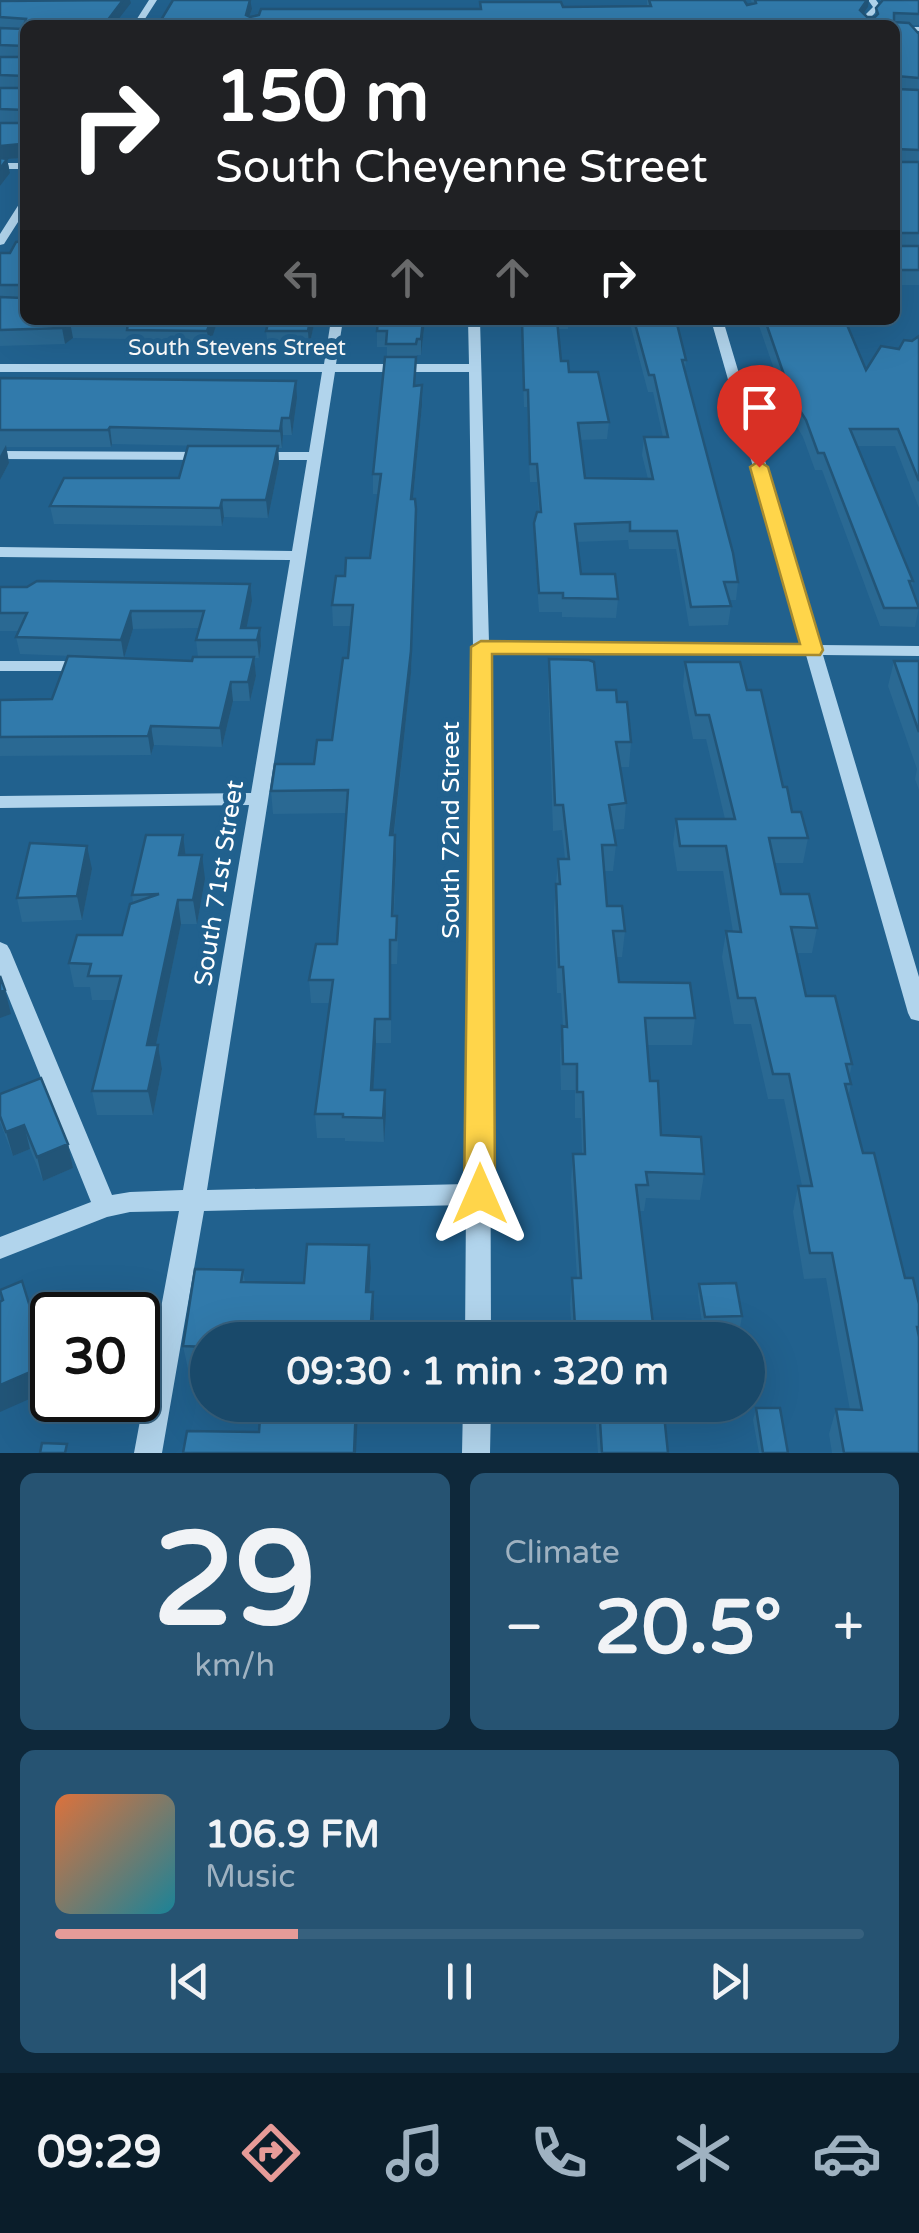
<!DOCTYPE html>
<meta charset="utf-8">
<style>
body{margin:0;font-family:"Varela Round",sans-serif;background:#265372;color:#f1f3f6;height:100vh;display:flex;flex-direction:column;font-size:38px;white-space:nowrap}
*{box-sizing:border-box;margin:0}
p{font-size:32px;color:#9fb2c1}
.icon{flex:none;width:55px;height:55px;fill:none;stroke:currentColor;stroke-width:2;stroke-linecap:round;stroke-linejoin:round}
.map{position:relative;height:1453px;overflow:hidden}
.panel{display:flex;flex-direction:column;gap:20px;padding:20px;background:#0e283a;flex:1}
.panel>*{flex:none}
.top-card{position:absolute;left:20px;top:20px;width:880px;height:305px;border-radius:15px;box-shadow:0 10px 40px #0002,0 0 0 2px #37617e;background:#202124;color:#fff;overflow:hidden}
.speed{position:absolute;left:30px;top:1292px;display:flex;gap:20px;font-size:50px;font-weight:700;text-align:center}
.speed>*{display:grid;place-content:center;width:130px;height:130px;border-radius:50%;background:#19496a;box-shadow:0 10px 40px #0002,0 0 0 2px #37617e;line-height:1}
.speed .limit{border:5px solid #111;border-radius:15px;background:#fff;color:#111}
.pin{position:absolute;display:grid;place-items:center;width:85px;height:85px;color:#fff;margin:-102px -42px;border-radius:50% 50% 50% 0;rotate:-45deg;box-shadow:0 0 10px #0007}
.pin .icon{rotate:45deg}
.me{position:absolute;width:110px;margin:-55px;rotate:0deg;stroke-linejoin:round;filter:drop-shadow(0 0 8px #0008)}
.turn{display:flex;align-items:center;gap:35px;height:210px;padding:0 30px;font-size:45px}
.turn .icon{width:130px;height:130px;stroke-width:2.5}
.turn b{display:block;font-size:70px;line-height:85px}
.lanes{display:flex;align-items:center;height:95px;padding:0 30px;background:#0003;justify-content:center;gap:50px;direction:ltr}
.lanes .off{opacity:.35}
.big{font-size:75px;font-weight:800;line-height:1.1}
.panel .card{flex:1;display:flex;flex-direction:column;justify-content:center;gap:15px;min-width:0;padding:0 35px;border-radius:15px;background:#265372}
.panel .dial{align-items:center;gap:0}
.dial b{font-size:130px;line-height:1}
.song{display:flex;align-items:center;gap:30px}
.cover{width:120px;height:120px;border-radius:15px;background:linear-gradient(135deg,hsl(20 70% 55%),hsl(190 70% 35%))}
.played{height:10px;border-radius:5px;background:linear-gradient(90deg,#e69b98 30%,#37617e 30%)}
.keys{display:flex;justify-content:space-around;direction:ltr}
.heat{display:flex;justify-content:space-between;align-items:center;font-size:55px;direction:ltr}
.panel .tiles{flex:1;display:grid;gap:20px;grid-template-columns:1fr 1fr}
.card:last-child{grid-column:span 2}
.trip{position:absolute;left:190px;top:1322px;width:575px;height:100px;border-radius:50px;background:#19496a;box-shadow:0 10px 40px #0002,0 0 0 2px #37617e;font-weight:800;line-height:100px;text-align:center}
.tab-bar{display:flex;height:160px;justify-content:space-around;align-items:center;background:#0a1d2a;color:#9fb2c1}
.tab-bar .icon{width:70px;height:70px}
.tab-bar .selected{color:#e69b98}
.tab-bar b{font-size:45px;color:#f1f3f6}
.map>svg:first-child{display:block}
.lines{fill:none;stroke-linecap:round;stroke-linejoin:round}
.minor{fill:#b1d4ec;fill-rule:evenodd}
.wall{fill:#2a6993}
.shaded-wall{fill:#225578}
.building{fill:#317aab;stroke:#225578;stroke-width:2.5}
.route{fill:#ffd54a;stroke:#a68a30;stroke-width:2.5}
.labels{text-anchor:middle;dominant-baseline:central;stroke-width:10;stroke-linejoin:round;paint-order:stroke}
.far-street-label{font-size:22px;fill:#fff;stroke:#21618e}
.street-label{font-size:25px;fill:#fff;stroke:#21618e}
</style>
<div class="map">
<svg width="919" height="1453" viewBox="0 0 919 1453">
<rect width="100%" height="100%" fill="#21618e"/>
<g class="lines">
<path class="minor" d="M149,0H157L141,25H133Z
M868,0H876L881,7L869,19L873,25H865L861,19L873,7Z
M895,27H919V31H895Z
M0,163H25V169H0Z
M25,200V211L4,244L0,245V234L21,201Z
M331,320H343L336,364H469L468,320H480L489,642L804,645L711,320H723L820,645L919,646V656L823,655L919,977V1021L911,1019L908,1013L806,655L489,652L491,1340H465L466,1205L204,1211L162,1453H134L179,1211L130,1212L107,1217L0,1259V1237L91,1202L0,976V942L7,945L10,950L112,1195L130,1192L183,1190L249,805L0,808V796L251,793L290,560L0,557V547L292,551L307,460H255L248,456L255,452H309L322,372H0V364H324ZM335,372H469L473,647L467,1184L207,1190Z
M0,451L209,452L216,456L209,460L0,459Z
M0,661H89L97,666L89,671H0Z
M463,1405H491L490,1453H462Z"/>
</g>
<path class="wall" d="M647,0H744L747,5L752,4L751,0H869L868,7L863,14L867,17H874L876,8L881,2L880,0H919V25H911L919,34V285H895V25H158L252,9L249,17L481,9L647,6Z
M0,1L131,3L25,25V155L23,158L7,159L10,173L0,186V88H23L0,87Z
M25,241V320H218L209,347L129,346L128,339L73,338L65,344L0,346V253H10Z
M269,320H315L309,347H268L266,331Z
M425,320L421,355H417L416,360L415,386L422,385V405L413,499L416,530L411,673L394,835L396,859L394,916L398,939L397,964H391V1043H376L373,1090H385L384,1142L345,1141V1138H317L315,1114L330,1003H311L309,980L337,944L346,813L273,814L271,791L314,764L332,740L348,658L351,626H333L332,605L345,576L370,558L378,494H373V474L387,357V347H377V331Z
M521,320H568V329H558L561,361L609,422L607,439L580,440L585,478L648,479L642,455L644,437H663L653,392H648L629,320H676L686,360L685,370L738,582L736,600H729L731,606L728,625L689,626L676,549H629L628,540L577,542L581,574L618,599L616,618L562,617V612H539L534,541V523L539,512L537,482H530L527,407H524Z
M757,320H845L866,370L919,336V508L895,446H857L913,581L912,589L919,607L915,627L880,626L822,470H815L803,437L790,415Z
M0,378L297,398L292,435H283L282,448H278L279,464L268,518L224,517L222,526L54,524L50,506L179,478L209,446L112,444L111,447H6L9,463L0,480Z
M0,587L252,601L246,628L261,646L259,658H254L256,676L250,701H233L222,747L154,745L151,755L0,756V700L52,699L192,661L198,657L196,640L199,628L133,629L124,658L20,654L16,637L19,631H0Z
M549,659L617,702L631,742L629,767H620L626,803L624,829L613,830L616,845L613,871H604L607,906L625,931L622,957H616L619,982L695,1018L692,1045H647L650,1081L661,1135L704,1174L700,1200L646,1198L644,1211H639L655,1340H572L570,1304L572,1278H577L571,1180L573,1154H582L581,1118H575V1090H561L560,1053L562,1026L563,1027L561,993H557L554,910L558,859H565L562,830L553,831L548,684Z
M894,661H919V790L915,779L917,769L888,686Z
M685,662L747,690L792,812L808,838L803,863H774L781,894L817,928L812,953H797L806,996L852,1064L849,1078L851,1084L848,1097L863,1153L905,1278L919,1304V1453H832L829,1434L836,1409L850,1410L826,1278L804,1279L793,1212L798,1186H802L784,1099H768L751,1024H734L722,957L726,931L733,932L723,871H677L673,844L676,819H725L706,739H693L683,686Z
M186,855L205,879L197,924H181L156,1045H158L162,1069L153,1115H97L92,1091L115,1000H92L90,987H74L69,963L122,935L133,902L132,895Z
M92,869L82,920L22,922L17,898Z
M0,1094L68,1144L73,1168L43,1181L30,1149L13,1156L0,1122Z
M371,1268L369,1292H373L374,1315L373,1340H208V1369H188L183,1346L243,1270L245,1282L304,1283Z
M699,1284L742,1316L740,1328L703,1329L698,1296Z
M261,1405H367V1410H358L259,1432Z
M585,1405H663L668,1453H598L595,1413H586Z
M756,1408L788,1453H759L753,1420Z"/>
<path class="shaded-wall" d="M123,0H130L131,3L114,25H104Z
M250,0L252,9L246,25V15Z
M867,0H869L868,7L858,21L860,10Z
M25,138V155L23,158L7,159L10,173L0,186V146Z
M211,320H218L209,347L207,331Z
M310,320H315L309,347L308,331Z
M423,320H425L421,355V339Z
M70,322L73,338L65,344L62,328Z
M296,381L297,398L292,435L290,418Z
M422,385V405L411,519V499Z
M282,418L283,435L282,448L280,431Z
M110,427L112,444L111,447L108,430Z
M6,445L9,463L0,480V456Z
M278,446L279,464L268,518L266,500Z
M222,500L224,517L222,526L220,508Z
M416,509L411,673L391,859L390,835Z
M250,584L252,601L244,640L241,628Z
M131,611L133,629L124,658L121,640Z
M260,628L261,646L259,658L257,640Z
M254,657L256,676L250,701L248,682Z
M231,682L233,701L222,747L220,728Z
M151,726L154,745L151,755L148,736Z
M183,835L186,859L179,855Z
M395,835L396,859L392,939V916Z
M87,846L92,869L82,920L77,896Z
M202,855L205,879L197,924L193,900Z
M178,900L181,924L151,1069L147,1045Z
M5,990L11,1014L0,1018V992Z
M375,1019L376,1043L372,1114L371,1090Z
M158,1045L162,1069L153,1115L148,1091Z
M385,1090L386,1114L384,1142L383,1118Z
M24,1125L30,1149L13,1156L6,1132Z
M68,1144L73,1168L43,1181L37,1157Z
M369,1245L371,1268L368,1315L366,1292Z
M373,1292L374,1315L373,1340H370Z
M51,1363L52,1389L0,1412V1385Z
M356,1405H358V1410L356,1453H354Z"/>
<path class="building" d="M123,0L104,25H25V46L0,45V28L23,29L26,19L0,17V1Z
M173,0H250L246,15L250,17L259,15L261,9H481L480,2H561L563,7L651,6L649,0H744L747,5L756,3L755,0H867L860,10L867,17H875L878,14L876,8L883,0H919V14L894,13V22L909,23L919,34V78L897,76L895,81V25H158Z
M25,49V76L0,75V57H23Z
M25,79V110L0,109V88H23Z
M895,87L897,89L919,90V150L897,149L895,155Z
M25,113V138L21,144L0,146V123H23Z
M0,158L7,159L0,169Z
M895,160L897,162H919V233H898L895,239Z
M25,241V288L22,285H0V253H10L16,242Z
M895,243L898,246H919V270H895Z
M25,291V320H211L207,331L127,330L128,323L70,322L62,328L0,330V297L22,298Z
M269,320H310L308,331H266Z
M378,320H423L421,339H417L416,344H386L387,331H377Z
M522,320H557L561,361H568L569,372H598L609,422L578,423L585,478L653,479L644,437H668L654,375H649L634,320H676L686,360H682L733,553L738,582H724L731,606L691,607L677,531H630V522L575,524L581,574H615L618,599L563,598V593H539L534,523L537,512H541L537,464H530L528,390H524Z
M765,320H845L866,370L881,346L899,349L904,340L912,341L919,336V481L898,429H850L913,581H909L919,608H884L824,453H818L806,420L792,398Z
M385,357H416L414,386L422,385L411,499H415L416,509L411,651L390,835H395L392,916H397L396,940H390V1019H375L371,1090H385L383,1118L343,1117V1114H315L333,980H309L316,944H337L348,790L271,791L275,764H314L317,740H332L343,658H348L353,605H332L336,576H345L346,558H370L381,474H373Z
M0,378L296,381L290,418H282L280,431L110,427L108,430H0Z
M188,446H278L266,500H222L220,508L50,506L64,478H179Z
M37,581L250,584L241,628H260L257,640H196L204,611H131L121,640L16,637L27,613H0V587H27Z
M68,656L192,661L193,657H254L248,682H231L220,728L151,726L148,736L0,737V700L52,699Z
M549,659L589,660L594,662L597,690H616L617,702H627L631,742H616L626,803L609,805L616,845H602L607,906H622L625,931H613L619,982L690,983L695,1018H645L650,1081H658L661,1135L701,1137L704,1174L646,1172L648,1185H636L655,1340H584L583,1326H575L572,1278H581L573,1154H585L583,1092H577V1064H563L562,1026L567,1027L563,967H559L556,884H560L558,859H569L563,805H555Z
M894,661H919V732Z
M685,662H740L747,690H761L783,787H787L792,812H801L808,838H769L781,894H809L817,928L791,927L806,996H835L852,1064H846L851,1084H845L863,1153H874L905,1278H913L919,1304V1327H917L919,1337V1453H844L836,1409L862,1410L832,1253H810L798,1186H812L789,1074H773L755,998H738L726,931L741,932L726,846H680L676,819H735L709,715H696Z
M146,835H183L179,855H202L193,900H178L147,1045H158L148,1091H92L121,976H88L91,964L69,963L77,935H122L130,904L159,894L132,895Z
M30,843L87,846L77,896L17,898Z
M0,976L5,990L0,992Z
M41,1078L68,1144L37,1157L24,1125L6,1132L0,1116V1094Z
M307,1244L369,1245L366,1292H373L370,1338H366V1340H208V1347L183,1346L195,1269L243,1270L241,1282L304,1283Z
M22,1281L40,1339L52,1334V1367L51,1363L0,1385V1302L3,1300L0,1290Z
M736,1283L742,1316L705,1317L699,1284Z
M261,1405H356L354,1453H183L187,1431L259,1432Z
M599,1405H663L668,1453H602Z
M756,1408H780L788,1453H763Z
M42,1443L67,1444L65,1453H40Z"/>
<path class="route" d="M759,461L768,467L823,650L820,655L492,654L495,1194L491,1204L480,1208L469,1204L464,1194L471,647L481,641L800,644L750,467Z"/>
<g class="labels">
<g class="far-street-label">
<text x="237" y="348">South Stevens Street</text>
</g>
<g class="street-label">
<text transform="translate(451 830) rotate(-90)">South 72nd Street</text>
<text transform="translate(219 883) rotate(-81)">South 71st Street</text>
</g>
</g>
</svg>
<div class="speed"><div class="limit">30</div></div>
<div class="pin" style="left:759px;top:467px;background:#d93025"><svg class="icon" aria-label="arrive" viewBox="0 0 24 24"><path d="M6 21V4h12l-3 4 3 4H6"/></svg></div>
<svg class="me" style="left:480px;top:1194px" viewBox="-20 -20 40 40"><path d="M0-17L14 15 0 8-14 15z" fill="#ffd54a" stroke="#fff" stroke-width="4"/></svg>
<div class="trip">09:30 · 1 min · 320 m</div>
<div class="top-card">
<div class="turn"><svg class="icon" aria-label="right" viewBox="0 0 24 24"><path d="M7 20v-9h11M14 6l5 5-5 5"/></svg><div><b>150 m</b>South Cheyenne Street</div></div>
<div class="lanes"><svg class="icon off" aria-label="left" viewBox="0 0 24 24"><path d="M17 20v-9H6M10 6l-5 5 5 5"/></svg><svg class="icon off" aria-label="ahead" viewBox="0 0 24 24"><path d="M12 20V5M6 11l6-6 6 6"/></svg><svg class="icon off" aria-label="ahead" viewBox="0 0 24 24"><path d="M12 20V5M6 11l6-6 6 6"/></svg><svg class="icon" aria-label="right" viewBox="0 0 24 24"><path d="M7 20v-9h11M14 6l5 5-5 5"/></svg></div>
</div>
</div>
<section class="panel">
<div class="tiles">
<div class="card dial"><b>29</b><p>km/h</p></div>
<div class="card"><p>Climate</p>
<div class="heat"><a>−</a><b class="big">20.5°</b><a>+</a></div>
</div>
<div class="card">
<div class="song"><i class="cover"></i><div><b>106.9 FM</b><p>Music</p></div></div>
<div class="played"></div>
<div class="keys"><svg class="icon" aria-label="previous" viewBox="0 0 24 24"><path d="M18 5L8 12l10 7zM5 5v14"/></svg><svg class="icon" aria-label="pause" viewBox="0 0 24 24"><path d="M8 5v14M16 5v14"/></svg><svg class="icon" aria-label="next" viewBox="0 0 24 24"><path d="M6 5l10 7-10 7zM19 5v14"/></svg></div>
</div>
</div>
</section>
<nav class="tab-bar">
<b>09:29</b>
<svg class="icon selected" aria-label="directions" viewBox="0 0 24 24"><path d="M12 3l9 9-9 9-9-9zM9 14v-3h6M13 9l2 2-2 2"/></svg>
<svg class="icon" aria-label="music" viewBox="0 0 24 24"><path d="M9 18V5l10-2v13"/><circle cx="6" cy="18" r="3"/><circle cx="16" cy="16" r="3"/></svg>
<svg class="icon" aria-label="phone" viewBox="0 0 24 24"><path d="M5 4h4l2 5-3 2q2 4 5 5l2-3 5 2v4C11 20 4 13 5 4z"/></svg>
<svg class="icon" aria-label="climate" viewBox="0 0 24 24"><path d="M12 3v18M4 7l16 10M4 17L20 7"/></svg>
<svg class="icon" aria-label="car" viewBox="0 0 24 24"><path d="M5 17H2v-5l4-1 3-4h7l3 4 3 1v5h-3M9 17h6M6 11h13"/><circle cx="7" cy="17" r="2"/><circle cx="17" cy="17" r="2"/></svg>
</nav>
